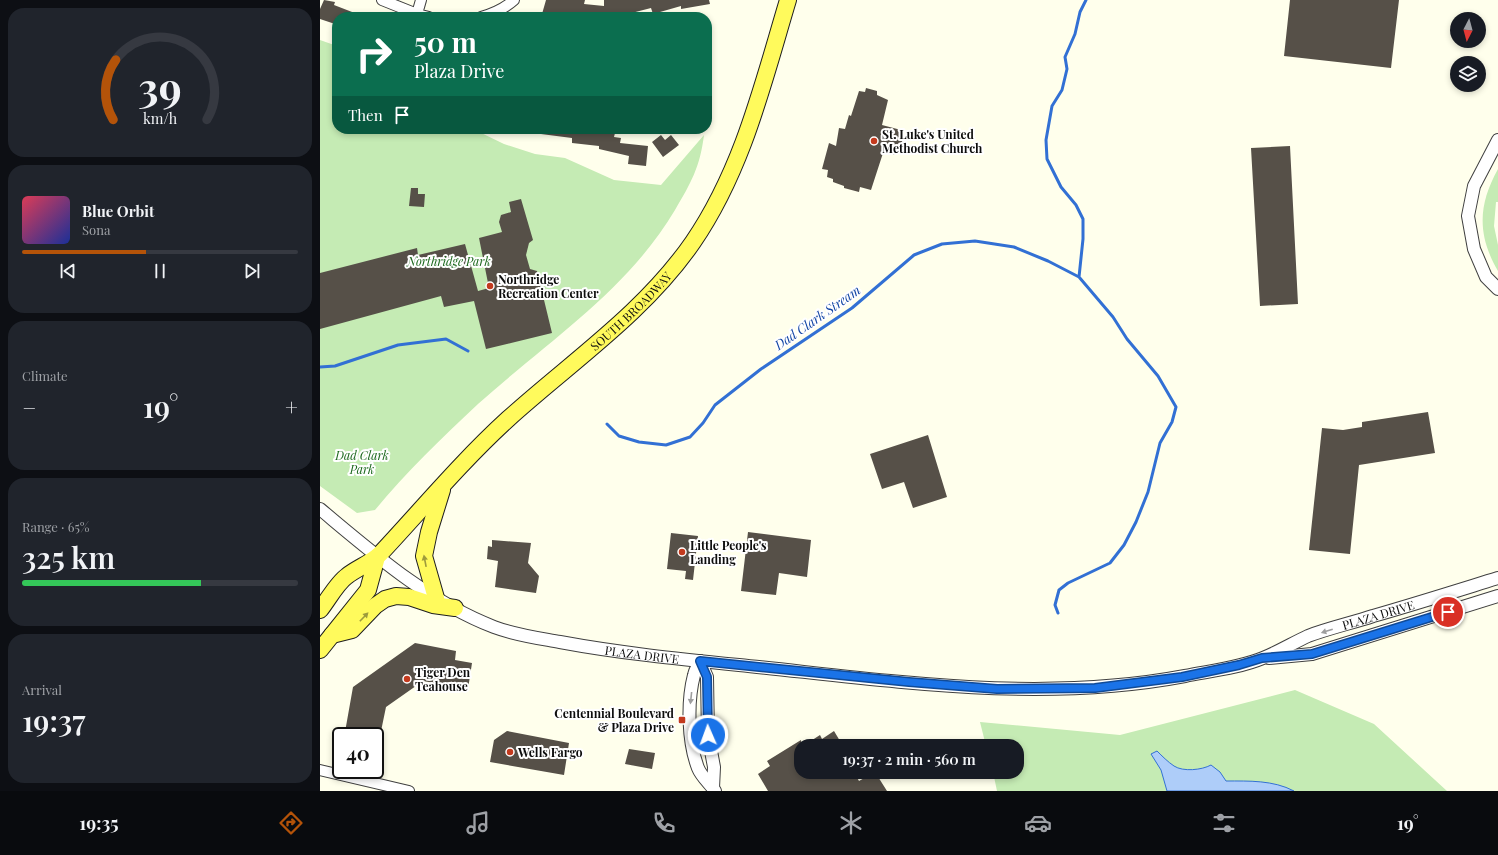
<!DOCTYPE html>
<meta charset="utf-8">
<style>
body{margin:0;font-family:"Playfair Display",serif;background:#20242c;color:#f1f3f6;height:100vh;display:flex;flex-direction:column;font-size:15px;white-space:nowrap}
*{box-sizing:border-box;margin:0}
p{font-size:13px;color:#9ea1a6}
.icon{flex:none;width:22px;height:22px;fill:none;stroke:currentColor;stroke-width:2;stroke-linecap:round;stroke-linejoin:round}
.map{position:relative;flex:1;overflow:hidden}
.panel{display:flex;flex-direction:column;gap:8px;padding:8px;background:#0d0f14;width:320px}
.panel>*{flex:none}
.guide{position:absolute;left:12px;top:12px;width:380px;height:122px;border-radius:16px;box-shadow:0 2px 6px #0003;background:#0b6e4f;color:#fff;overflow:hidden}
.needle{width:26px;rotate:186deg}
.buttons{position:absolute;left:1130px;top:12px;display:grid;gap:8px}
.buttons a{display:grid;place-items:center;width:36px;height:36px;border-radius:50%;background:#171b24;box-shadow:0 2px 6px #0003;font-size:20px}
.speed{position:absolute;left:12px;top:727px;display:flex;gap:8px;font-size:20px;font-weight:700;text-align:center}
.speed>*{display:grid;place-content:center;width:52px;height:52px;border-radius:50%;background:#171b24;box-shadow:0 2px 6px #0003;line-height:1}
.speed .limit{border:2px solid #111;border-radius:6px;background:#fff;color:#111}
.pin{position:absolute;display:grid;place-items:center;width:34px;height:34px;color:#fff;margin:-17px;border:2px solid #fff;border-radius:50%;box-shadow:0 1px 4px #0007}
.me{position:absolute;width:44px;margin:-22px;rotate:358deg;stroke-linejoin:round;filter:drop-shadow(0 0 3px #0008)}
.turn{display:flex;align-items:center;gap:14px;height:84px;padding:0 16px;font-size:18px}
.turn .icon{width:52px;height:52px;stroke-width:2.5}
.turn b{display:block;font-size:28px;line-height:34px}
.then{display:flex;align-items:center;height:38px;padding:0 16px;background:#0003;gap:8px;font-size:15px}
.big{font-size:30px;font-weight:600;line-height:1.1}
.panel .tile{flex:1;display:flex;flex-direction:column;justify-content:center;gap:6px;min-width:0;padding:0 14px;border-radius:16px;background:#20242c}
.panel .dial{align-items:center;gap:0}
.dial svg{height:104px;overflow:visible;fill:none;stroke:#363941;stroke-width:7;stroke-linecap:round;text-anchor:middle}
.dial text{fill:#f1f3f6;stroke:none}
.song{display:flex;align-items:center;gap:12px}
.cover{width:48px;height:48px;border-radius:6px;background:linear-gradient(135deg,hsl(350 70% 55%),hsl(230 70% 35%))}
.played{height:4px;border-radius:2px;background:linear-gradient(90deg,#b45309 45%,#363941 45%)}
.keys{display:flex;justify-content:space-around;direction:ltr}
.heat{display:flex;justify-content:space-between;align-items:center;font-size:22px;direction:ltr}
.charge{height:6px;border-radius:3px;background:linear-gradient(90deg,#34c759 65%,#363941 0)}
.trip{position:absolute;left:474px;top:739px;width:230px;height:40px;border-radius:16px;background:#171b24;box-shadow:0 2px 6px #0003;font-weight:600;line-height:40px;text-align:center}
.tabs{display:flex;height:64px;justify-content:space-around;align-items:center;background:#090b0e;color:#9ea1a6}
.tabs .icon{width:28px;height:28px}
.tabs .on{color:#b45309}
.tabs b{font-size:18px;color:#f1f3f6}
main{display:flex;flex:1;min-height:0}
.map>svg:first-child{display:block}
.green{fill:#c5ebb4}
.water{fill:#aecdf9;stroke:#3270d4}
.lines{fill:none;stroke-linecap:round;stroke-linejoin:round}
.stream{stroke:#3270d4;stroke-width:3}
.building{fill:#565048}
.minor-casing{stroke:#404040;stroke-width:12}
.tertiary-casing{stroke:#404040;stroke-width:14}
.primary-casing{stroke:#1e1e1e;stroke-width:18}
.minor{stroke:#fff;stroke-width:10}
.tertiary{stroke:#fff;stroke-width:12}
.primary{stroke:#fffa5c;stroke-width:16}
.oneway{fill:#9e9b3c}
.oneway2{fill:#9e9e9e}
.route-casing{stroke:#114b97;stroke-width:10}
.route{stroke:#1a73e8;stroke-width:7}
.poi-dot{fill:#c33a1e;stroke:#fff;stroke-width:1.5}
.labels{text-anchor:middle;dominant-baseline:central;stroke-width:4;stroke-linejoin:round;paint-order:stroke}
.poi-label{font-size:12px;font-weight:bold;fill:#0d0d0d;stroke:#fff;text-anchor:start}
.park-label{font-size:12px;font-style:italic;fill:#1a671b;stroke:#fff}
.street-label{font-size:12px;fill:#0d0d0d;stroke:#fff}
.water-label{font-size:13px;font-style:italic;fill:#1044a4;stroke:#fff}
</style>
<main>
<section class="panel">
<div class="tile dial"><svg viewBox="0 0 100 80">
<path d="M14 69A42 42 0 1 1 86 69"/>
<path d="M14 69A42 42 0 0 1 16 23" stroke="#b45309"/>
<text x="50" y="56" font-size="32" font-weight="700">39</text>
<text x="50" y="72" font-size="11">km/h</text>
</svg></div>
<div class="tile">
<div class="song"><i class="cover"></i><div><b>Blue Orbit</b><p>Sona</p></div></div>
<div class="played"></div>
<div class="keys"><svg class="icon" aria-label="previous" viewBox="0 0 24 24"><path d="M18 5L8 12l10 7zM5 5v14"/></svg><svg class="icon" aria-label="pause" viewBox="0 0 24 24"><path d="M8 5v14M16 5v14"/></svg><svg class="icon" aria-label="next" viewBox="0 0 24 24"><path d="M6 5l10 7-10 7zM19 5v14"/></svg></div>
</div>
<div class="tile"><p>Climate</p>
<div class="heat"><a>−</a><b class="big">19°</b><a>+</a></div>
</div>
<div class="tile"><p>Range · 65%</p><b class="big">325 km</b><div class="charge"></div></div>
<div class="tile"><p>Arrival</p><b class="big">19:37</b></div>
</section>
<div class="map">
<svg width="1178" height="791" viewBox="0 0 1178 791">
<rect width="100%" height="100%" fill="#ffffec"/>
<path class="green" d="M0,40L17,46V129H153L184,144L215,154L245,158L294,180L341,185L384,135C380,167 371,183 355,210C307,291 227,342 158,404C122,438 86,472 55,510L37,513L0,486Z
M1178,169V202H1176L1174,226L1178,245V271C1157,235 1158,205 1178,169Z
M975,690L1054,724L1127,791H677L673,772H697V746H666L660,722L800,735Z"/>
<path class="water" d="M837,751C842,756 848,762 854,766C863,772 882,770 891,765L900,772L906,781C929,781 953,780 974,791H847L841,770L831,754Z"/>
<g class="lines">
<path class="stream" d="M0,367L15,366L78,345L126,339L148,351
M287,424L299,436L319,442L346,445L370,437L383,423L395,405L441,369L532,308L594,255L622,244L655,241L694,247L728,261L759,277
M738,613L735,605L739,590L748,583L790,563L804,545L816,522L828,492L840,443L852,422L856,407L838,376L807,339L793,317L759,277L763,239V219L756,205L741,187L727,159L726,140L732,106L742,90L747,69L745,57L755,34L760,12L766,0"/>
</g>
<path class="building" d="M4,0L15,2L14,5L45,17H17L15,24L0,19V9Z
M226,0H265L264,4L284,6V0H389L390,4L361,9V6L333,14L331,8L296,17H268L244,14L243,17H236L222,14Z
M970,0H1079L1071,68L964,56Z
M546,88L557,91V95L568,100L562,125L581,130V134L584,136L579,153L575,152L574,155L563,153L551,190L540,187L539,192L524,188V186L513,182V179L507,177L508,170L502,169L509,143L516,146L519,128L525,129L529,115L531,116L539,91L545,92Z
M222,129H296L294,137L301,138L300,143L328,146L326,166L308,164L309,156L279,149V146L252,143V138L221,134Z
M341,135L345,140L351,135L359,145L343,157L332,142Z
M970,146L978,304L940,306L931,148Z
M91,188H98V194H105L104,207L89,206Z
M201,199L213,240L209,243L206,255L210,269L217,271L232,333L166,349L154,301L124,307L121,296L0,329V273L97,248L98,255L145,244L158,291L169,288L159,238L182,232L179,222L181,215L191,212L189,202Z
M1108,412L1115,453L1039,465L1030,554L989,550L1002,428L1023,430L1042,427V422Z
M608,435L627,497L593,508L584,482L562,489L550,454Z
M428,532L491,540L487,577L459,573L456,595L421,591Z
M351,533L378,536L373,580L365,579L366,571L347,569Z
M172,540L211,543L208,563L219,576L216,593L175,587L178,561L167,559L168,546L172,547Z
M95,643L136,651L135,660L152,663L148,689L103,681L66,707L60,736H34V734L25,732L33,687Z
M187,731L249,743L244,775L170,762L174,740Z
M514,731L523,746H483L500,735L502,739Z
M481,740V772H534L539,781L555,772L567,791H448L438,774L450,766L447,761Z
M309,749L335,753L332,769L305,764Z"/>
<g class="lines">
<g class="minor-casing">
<path id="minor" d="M62,0L97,14L109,17
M97,14L101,0
M161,17C172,14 185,8 194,0
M0,770L89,791"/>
</g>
<g class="tertiary-casing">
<g id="tertiary">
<path d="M1178,140L1154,186L1148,216L1154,249L1166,277L1178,289"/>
<path id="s1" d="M0,509C54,554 107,601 174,627C195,635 218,638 240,642C299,653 359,659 419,665C567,680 717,704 865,676C890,671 919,668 943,658C958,652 973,643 988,636C1009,628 1032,623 1053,616C1095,604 1136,591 1178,578"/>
<path d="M949,658L992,654L1178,596"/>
<path d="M380,661C378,666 375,670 374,675C367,702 368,742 378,768C381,776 390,784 395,791"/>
<path d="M380,661L387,677L388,735L394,767L393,788"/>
</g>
</g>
<g class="primary-casing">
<g id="primary">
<path d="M116,598L104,556L109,532L122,490"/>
<path id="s2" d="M0,610C8,600 17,583 27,576C37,568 51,563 60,554C102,509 142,461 188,419C251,362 324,313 373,242C423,169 443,83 468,0"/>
<path d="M12,635L32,630L55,606L65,599L76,596L89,597L113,605L135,608"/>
<path d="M0,650L48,590L57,557"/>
</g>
</g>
<use href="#minor" class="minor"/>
<use href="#tertiary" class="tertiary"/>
<use href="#primary" class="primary"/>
</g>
<defs><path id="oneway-solid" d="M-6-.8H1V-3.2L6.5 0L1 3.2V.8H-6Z"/></defs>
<g class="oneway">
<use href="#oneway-solid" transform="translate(105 561) rotate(-101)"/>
<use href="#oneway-solid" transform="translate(44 617) rotate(-46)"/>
</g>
<g class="oneway2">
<use href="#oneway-solid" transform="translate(1007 631) rotate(163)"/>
<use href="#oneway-solid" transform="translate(371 698) rotate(96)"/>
</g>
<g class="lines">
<g class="route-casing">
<path id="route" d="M388,735L387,677L380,661L589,682L677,689L775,688L862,677L919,665L942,658L992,654L1128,612"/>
</g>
<use href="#route" class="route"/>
</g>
<g class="poi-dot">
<circle cx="554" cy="141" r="4"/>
<circle cx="170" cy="286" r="4"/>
<circle cx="362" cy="552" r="4"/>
<circle cx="87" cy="679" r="4"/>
<rect x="358" y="716" width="8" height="8" rx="2"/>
<circle cx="190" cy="752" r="4"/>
</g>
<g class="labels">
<g class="poi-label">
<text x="562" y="134">St. Luke's United<tspan x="562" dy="14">Methodist Church</tspan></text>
<text x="178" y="279">Northridge<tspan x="178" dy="14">Recreation Center</tspan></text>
<text x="370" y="545">Little People's<tspan x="370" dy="14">Landing</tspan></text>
<text x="95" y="672">Tiger Den<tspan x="95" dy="14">Teahouse</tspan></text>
<text x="354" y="713" text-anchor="end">Centennial Boulevard<tspan x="354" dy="14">&amp; Plaza Drive</tspan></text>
<text x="198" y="752">Wells Fargo</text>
</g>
<g class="park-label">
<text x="129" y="261">Northridge Park</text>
<text x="42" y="455">Dad Clark<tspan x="42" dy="14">Park</tspan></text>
</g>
<g class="street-label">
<text stroke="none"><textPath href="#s2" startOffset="433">SOUTH BROADWAY</textPath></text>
<text stroke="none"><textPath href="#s1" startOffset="1111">PLAZA DRIVE</textPath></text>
<text stroke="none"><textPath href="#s1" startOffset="362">PLAZA DRIVE</textPath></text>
</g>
<g class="water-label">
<text transform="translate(497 317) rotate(-35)">Dad Clark Stream</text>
</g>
</g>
</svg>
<div class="buttons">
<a><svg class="needle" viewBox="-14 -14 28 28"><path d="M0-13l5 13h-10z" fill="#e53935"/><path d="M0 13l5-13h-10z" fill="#9ea1a6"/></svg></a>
<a><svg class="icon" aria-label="layers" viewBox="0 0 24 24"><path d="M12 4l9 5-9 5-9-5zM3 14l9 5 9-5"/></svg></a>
</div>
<div class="speed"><div class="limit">40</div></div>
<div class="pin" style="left:1128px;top:612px;background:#d93025"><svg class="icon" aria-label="arrive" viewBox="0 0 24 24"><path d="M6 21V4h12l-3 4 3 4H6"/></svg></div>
<svg class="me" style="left:388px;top:735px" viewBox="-20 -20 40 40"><circle r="17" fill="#1a73e8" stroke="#fff" stroke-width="3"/><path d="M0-11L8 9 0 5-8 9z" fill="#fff"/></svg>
<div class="trip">19:37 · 2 min · 560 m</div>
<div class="guide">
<div class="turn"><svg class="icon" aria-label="right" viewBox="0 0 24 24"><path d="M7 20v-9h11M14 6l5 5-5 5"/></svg><div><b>50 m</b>Plaza Drive</div></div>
<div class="then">Then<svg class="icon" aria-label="arrive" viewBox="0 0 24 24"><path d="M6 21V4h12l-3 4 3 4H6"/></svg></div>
</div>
</div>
</main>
<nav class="tabs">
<b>19:35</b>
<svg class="icon on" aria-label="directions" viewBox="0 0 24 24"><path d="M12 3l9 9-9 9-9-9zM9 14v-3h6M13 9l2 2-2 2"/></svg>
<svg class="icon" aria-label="music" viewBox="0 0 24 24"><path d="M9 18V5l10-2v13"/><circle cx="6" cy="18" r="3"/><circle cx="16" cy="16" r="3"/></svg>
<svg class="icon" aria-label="phone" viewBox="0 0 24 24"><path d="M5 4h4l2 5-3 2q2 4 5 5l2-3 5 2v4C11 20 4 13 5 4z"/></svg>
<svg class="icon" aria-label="climate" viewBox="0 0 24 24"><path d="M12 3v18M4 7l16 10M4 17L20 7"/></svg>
<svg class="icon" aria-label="car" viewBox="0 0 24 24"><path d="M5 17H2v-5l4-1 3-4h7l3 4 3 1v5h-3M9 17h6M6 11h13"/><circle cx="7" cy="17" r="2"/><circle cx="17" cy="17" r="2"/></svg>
<svg class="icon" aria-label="filters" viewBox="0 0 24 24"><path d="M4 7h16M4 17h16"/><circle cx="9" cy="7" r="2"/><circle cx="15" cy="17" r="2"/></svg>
<b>19°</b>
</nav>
